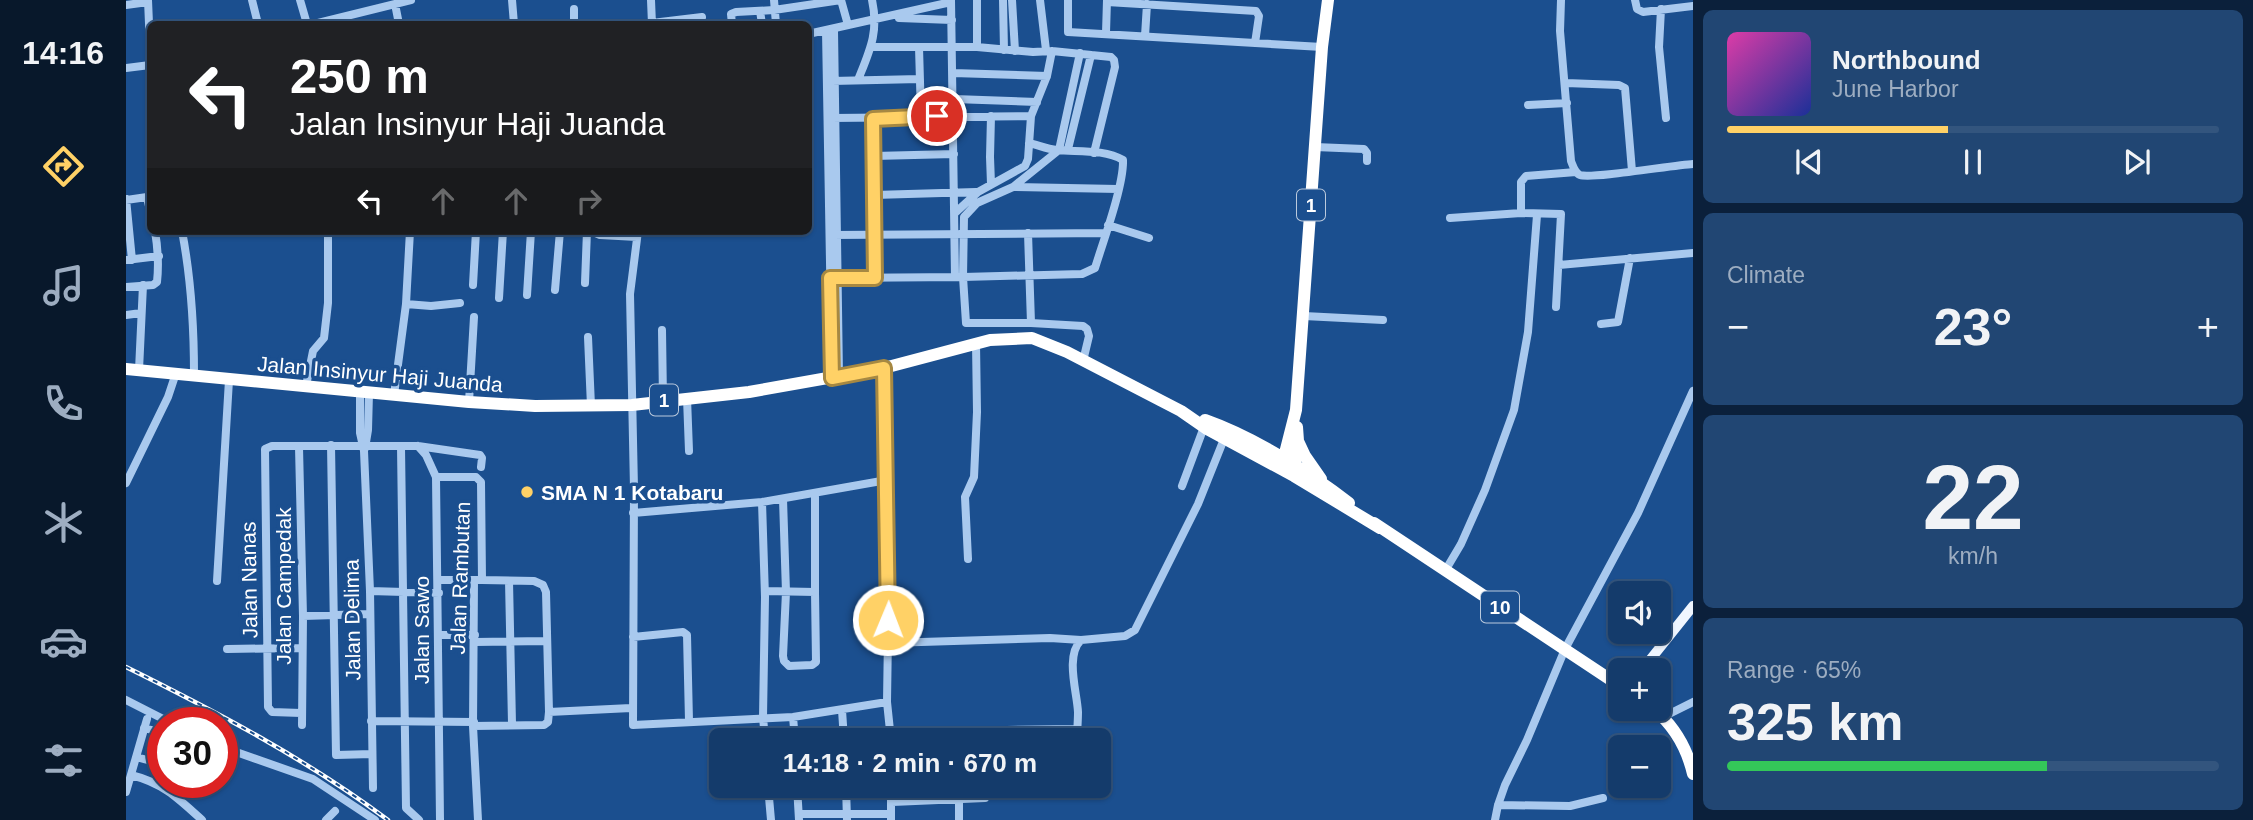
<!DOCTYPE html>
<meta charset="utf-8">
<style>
body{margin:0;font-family:Helvetica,sans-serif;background:#214673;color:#f1f3f6;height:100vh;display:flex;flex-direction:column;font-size:26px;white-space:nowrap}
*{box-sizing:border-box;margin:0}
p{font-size:23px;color:#9dadc1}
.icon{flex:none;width:38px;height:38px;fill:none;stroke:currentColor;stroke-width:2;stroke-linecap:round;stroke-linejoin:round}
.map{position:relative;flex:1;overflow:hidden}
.side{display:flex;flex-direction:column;gap:10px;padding:10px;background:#0b203b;width:560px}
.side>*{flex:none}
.banner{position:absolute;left:21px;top:21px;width:665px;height:214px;border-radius:10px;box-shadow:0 2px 5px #0004,0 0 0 2px #33557e;background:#202124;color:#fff;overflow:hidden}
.buttons{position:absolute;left:1482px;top:581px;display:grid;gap:14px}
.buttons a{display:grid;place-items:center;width:63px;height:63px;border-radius:10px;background:#143b6b;box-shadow:0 2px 5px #0004,0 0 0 2px #33557e;font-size:35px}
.speed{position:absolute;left:21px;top:707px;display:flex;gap:14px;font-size:35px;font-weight:700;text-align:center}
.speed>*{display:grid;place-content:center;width:91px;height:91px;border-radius:50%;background:#143b6b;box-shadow:0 2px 5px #0004,0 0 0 2px #33557e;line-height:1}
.speed .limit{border:10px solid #d22;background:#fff;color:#111}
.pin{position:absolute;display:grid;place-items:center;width:60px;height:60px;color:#fff;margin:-30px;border:4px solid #fff;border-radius:50%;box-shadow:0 2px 7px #0007}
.me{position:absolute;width:77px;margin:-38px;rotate:1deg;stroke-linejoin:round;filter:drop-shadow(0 0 5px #0008)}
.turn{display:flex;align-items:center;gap:24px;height:147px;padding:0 28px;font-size:32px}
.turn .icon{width:91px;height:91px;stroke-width:2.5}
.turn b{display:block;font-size:49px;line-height:60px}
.lanes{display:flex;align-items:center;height:66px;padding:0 28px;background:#0003;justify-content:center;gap:35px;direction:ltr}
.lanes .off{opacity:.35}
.big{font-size:52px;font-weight:600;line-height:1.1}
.side .card{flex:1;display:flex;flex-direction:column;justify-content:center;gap:10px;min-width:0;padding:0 24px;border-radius:10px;background:#214673}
.side .dial{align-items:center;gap:0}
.dial b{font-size:91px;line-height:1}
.song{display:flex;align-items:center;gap:21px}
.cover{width:84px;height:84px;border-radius:10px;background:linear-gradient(135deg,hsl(320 70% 55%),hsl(230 70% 35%))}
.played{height:7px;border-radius:4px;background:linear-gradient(90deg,#ffd166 45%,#33557e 45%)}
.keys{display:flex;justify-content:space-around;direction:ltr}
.heat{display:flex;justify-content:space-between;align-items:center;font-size:38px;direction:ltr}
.charge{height:10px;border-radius:5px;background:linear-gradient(90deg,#34c759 65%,#33557e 0)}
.trip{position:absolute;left:583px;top:728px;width:402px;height:70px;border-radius:10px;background:#143b6b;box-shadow:0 2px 5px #0004,0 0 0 2px #33557e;font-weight:600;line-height:70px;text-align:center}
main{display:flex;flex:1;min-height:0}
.menu{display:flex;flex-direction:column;width:126px;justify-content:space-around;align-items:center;background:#08182b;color:#9dadc1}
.menu .icon{width:49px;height:49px}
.menu .current{color:#ffd166}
.menu b{font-size:32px;color:#f1f3f6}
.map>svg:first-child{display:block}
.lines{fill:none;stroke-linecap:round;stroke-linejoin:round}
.minor{stroke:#a9c9ee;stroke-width:8}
.major{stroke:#f0f6ff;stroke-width:10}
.highway{stroke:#fff;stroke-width:12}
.rail-casing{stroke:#fff;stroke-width:4.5}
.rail{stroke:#1b4f8f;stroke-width:2;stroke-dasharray:5;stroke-linecap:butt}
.route-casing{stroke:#a68842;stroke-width:18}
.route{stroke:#ffd166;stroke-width:12}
.poi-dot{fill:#ffd166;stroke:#1b4f8f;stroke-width:2.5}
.labels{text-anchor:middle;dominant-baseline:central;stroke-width:7;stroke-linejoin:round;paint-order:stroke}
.shield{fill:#1b4f8f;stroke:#bbcadd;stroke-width:2}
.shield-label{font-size:19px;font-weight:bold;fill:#fff}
.street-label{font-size:21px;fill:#fff;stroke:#1b4f8f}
.poi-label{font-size:21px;font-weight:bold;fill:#fff;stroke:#1b4f8f;text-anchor:start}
</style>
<main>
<nav class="menu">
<b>14:16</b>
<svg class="icon current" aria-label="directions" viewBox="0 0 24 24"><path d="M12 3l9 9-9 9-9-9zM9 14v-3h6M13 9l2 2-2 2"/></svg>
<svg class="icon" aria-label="music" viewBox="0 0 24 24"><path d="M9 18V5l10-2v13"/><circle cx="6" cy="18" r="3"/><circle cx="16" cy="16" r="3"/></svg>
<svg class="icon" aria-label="phone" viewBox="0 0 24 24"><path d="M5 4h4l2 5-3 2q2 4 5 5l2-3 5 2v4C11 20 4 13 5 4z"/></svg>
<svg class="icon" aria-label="climate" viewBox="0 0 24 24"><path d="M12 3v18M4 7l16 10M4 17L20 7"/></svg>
<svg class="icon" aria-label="car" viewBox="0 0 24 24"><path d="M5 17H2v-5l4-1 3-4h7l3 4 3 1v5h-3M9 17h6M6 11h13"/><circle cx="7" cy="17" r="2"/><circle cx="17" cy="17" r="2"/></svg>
<svg class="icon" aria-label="filters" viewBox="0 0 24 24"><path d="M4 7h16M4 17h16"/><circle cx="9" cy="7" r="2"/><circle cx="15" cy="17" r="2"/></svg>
</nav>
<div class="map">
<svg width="1567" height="820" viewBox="0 0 1567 820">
<rect width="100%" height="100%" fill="#1b4f8f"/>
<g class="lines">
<path class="minor" d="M22,0L24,47
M126,0L132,24
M174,0L181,24
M386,0L388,24
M525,0L526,24
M648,0L650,24
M715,0L722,25
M825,0L829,277
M851,0V47
M877,0L878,50
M886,0L889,51
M914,0L920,50
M942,0V32L1196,47
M1435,0L1434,31L1445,161C1447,166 1449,173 1454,175C1466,179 1548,165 1567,164
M1509,0L1511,9L1517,12L1567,6
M981,2L1130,11L1133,16L1129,43
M269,4L273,24
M0,5L22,2
M448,9V24
M1535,9L1533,47L1540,118
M634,11L636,24
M773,18L826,20
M526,23L576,17
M188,24L285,0
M606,24L605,14L610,12L648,10L715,0
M708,30L713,377
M700,31L706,378
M980,33L981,0
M682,34L825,2
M1019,36L1021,4
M745,47H851L907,52L926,51L985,57L988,60L989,67L968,153
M793,47L795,116
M954,53L933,150L887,187L851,203L838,217L837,277L840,323H905L957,326L961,329L963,336L957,361
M0,68L24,65
M827,73L921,76
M732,80C744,50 753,32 746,0
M706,81L794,79
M1440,83L1493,85L1499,88L1506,171
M828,99L911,102
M1402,105L1441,103
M865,116L864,157L865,184
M705,118L905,116
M747,119L749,278
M1189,147L1238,149L1241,153V161
M942,149L965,55
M748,156L828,154
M887,187L992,189
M748,195L850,192
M0,199L6,260
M0,200L21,197L24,211
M830,212L852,192L899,166L902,159L905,116L921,76L926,51
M1395,213V182L1400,176L1450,172
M1324,218L1395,213L1435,214L1430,307
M982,225L1023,238
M56,231C65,278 68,327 68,374
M395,231H446
M465,231L474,235L511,237
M512,231L504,294L508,489L507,725L667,717L761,702L763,568L758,368
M902,233L905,323
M706,235L980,233
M0,260L33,256
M1433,265L1567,253
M704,278L837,277L956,274L969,268C977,242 998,185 997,160C979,149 951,152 931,150C921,149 912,145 903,143
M459,283L461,231
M347,285L350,231
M0,287L27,285L31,282C33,264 32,249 29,231
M429,290L434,231
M401,295L405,231
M373,298L377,231
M280,304L305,306L334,303
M0,315L15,313
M1178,316L1257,320
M1475,324L1492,322L1504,258
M536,330L537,400
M462,337L465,406
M13,370L17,285
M180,386L187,351L198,338L202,303V231
M234,392V433L238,451L244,591L247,788
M268,395L280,304L284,231
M561,398L563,451
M343,402L348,317
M205,445L210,755L246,754
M292,446L300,455L310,477L314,820
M173,447L177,616L176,725
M275,447L280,808L293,820
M239,448L242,430L243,393
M310,477H350L355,482L356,580H348L347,726L352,820
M0,483L42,397L50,373
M1056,486L1078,427
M657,499L660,592L657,656L658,661L663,666L686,665L690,662L689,592
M636,502L639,597L637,717L639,740
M507,513L636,502L761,480
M842,559L839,497L848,477L851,412L850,343
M1319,571L1335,544L1359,490L1388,410L1402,332L1411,215
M313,580H348
M91,581L103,380
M383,581L386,724
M244,591L313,593
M639,591L689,592V494
M177,616L243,614
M313,635H349
M507,637L557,632L561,635L563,721
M349,642L421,641
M763,643L924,638L955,640
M101,649L175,648
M0,700L45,723
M761,702L765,740
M716,710L718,740
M423,712L505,708
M175,713L146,712L142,707L139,449L146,446H292L354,455L356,458L355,467
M667,717L669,740
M1537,717L1567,702
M245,721L348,722
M347,726L418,725L422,722L423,712L420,592L417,585L408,581L356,580
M18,728L37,733
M881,730L951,729
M951,740C951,731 952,721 952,712C951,692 939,656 955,640L999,636L1009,630L1072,504L1098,439
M96,747L187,779L249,820
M10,757L37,764
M5,775C37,783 52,798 76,820
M642,786L645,820
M671,786L673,820
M720,786L721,820
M808,786L809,799
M833,786V820
M671,787L694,786
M0,792L21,719
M766,802L859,798
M1372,805L1444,806L1477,798
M673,814H765
M200,820L209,811
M765,820V786
M1369,820L1372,805L1379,785L1401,740L1439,649L1512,513L1567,391"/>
<path class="major" d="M1516,670L1567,606"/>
<path class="highway" d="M0,369L343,402L409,406L506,405L623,392L758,368L864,340L906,338L941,352L1055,411L1081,429L1168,476L1254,528
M1079,420C1127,437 1182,471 1223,503
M1172,441L1179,456L1195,479
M1156,465L1170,410L1196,47L1202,0
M1168,472L1172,441L1171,427
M1248,523L1494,686
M1528,709C1548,726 1561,748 1567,774"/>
<g class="rail-casing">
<path id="rail" d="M0,667C91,712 180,759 262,820"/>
</g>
<use href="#rail" class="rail"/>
</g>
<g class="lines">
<g class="route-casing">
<path id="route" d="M762,620L758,368L706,378L704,278H749L747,119L811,116"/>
</g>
<use href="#route" class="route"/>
</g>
<circle class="poi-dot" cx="401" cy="492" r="7"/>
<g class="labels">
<g class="shield">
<rect x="1171" y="189.5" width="28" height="31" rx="5"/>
<rect x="524" y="384.5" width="28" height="31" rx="5"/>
<rect x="1355" y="591.5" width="38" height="31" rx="5"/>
</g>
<g class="shield-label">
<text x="1185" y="205">1</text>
<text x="538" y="400">1</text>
<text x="1374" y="607">10</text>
</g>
<g class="street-label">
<text transform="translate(254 374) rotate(5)">Jalan Insinyur Haji Juanda</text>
<text transform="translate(334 578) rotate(-88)">Jalan Rambutan</text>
<text transform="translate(123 580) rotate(-91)">Jalan Nanas</text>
<text transform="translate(157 586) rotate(-90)">Jalan Campedak</text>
<text transform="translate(226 620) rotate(-91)">Jalan Delima</text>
<text transform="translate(295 630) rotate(-90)">Jalan Sawo</text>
</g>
<g class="poi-label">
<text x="415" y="492">SMA N 1 Kotabaru</text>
</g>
</g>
</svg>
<div class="buttons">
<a><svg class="icon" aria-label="sound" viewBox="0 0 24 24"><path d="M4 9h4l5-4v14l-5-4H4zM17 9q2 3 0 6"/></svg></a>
<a>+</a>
<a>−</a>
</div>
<div class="speed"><div class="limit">30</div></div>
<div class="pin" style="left:811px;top:116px;background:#d93025"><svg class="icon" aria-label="arrive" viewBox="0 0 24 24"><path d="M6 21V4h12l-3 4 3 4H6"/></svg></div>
<svg class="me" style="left:762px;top:620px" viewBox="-20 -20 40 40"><circle r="17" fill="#ffd166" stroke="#fff" stroke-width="3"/><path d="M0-11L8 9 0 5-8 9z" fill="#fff"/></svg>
<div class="trip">14:18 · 2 min · 670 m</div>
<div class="banner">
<div class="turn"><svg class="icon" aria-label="left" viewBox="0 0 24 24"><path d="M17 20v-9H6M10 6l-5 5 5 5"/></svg><div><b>250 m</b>Jalan Insinyur Haji Juanda</div></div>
<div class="lanes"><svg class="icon" aria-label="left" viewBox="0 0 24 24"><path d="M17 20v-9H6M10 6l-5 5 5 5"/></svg><svg class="icon off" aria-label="ahead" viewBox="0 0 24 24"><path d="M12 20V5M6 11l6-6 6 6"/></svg><svg class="icon off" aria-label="ahead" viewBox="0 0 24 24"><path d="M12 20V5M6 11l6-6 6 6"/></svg><svg class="icon off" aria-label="right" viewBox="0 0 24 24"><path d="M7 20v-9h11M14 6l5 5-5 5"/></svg></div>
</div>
</div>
<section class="side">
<div class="card">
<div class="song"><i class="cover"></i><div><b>Northbound</b><p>June Harbor</p></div></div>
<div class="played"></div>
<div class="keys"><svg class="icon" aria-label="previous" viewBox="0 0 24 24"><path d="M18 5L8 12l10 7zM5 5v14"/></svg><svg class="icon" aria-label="pause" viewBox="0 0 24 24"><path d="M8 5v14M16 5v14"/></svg><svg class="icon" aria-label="next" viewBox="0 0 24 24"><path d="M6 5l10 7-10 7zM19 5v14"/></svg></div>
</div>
<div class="card"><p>Climate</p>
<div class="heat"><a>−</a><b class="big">23°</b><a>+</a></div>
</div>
<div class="card dial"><b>22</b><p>km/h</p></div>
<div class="card"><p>Range · 65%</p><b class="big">325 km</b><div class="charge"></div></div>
</section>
</main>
